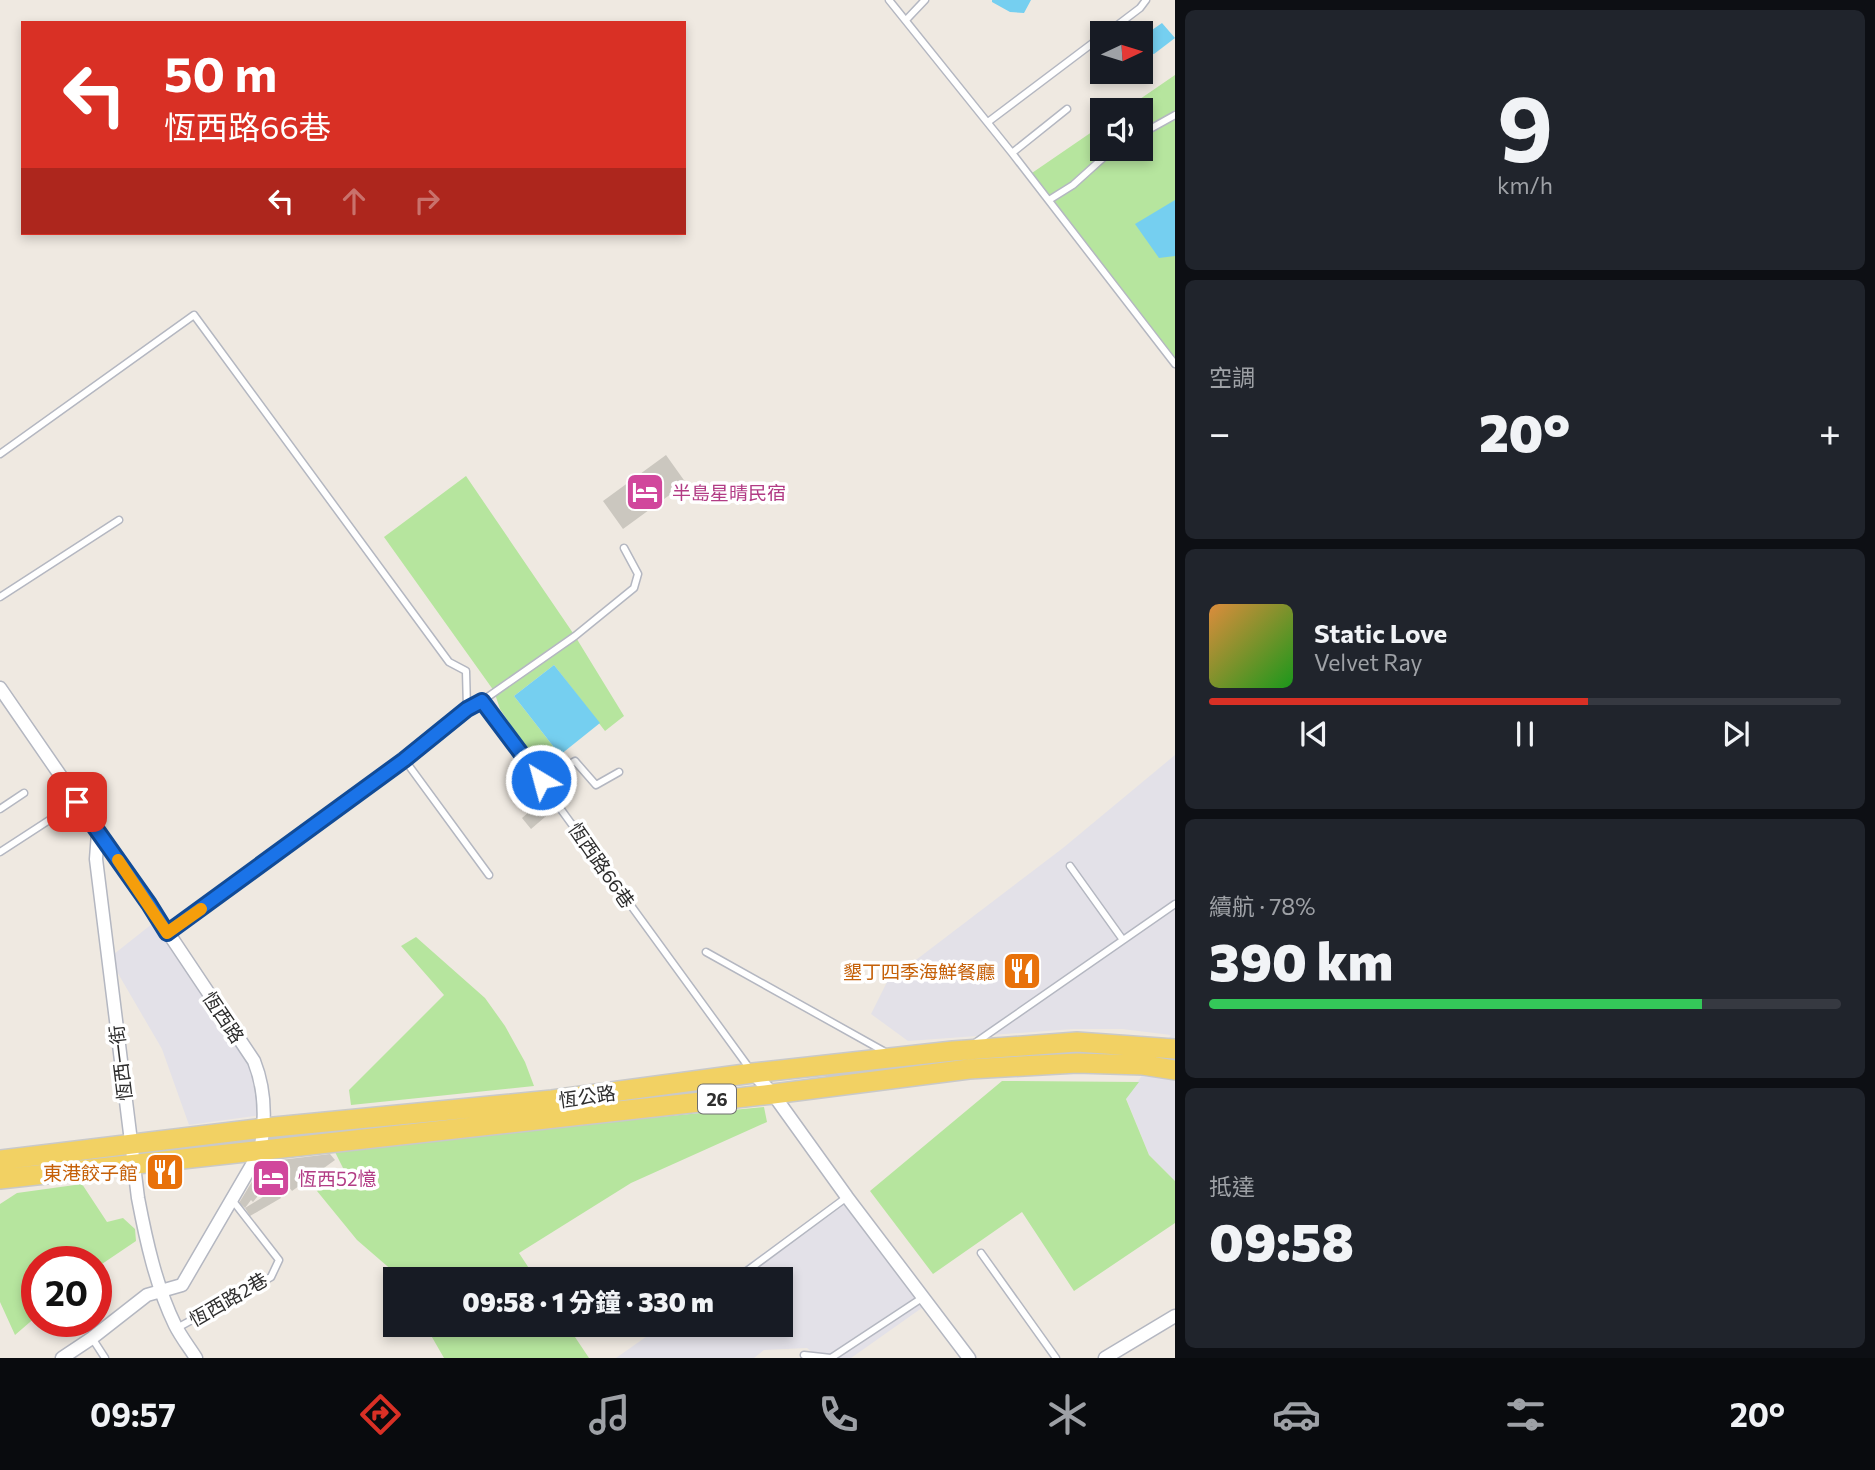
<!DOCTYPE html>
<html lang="zh-TW">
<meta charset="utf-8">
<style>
body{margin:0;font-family:Commissioner,"Noto Sans TC",sans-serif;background:#20242c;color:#f1f3f6;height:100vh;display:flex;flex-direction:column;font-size:26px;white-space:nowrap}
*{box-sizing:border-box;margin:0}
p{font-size:23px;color:#9ea1a6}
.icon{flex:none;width:38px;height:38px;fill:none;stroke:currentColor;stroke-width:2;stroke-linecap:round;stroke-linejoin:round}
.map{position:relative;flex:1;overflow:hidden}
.sheet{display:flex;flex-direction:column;gap:10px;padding:10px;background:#0d0f14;width:700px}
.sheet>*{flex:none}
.hud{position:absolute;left:21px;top:21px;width:665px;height:214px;border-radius:0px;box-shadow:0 4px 10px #0003;background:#d93025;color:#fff;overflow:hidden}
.needle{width:46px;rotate:86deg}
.buttons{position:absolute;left:1090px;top:21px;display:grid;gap:14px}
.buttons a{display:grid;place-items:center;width:63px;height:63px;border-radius:0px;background:#171b24;box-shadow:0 4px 10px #0003;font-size:35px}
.speed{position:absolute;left:21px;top:1246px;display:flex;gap:14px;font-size:35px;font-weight:700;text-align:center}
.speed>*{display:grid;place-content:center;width:91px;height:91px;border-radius:50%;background:#171b24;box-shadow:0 4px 10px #0003;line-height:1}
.speed .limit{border:10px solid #d22;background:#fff;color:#111}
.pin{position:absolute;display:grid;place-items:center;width:60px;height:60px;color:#fff;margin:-30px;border-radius:14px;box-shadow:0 4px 10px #0006}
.me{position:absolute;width:77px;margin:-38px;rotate:323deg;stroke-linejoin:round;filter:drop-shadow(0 0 5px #0008)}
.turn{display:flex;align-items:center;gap:24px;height:147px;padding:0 28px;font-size:32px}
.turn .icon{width:91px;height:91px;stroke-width:2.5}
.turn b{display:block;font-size:49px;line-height:60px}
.lanes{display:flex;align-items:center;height:66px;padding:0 28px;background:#0003;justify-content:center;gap:35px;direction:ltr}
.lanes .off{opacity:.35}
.big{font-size:52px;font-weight:800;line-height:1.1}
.sheet .widget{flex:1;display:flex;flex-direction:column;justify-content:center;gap:10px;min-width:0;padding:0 24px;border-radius:10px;background:#20242c}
.sheet .dial{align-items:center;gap:0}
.dial b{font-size:91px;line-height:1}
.song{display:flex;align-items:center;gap:21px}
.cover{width:84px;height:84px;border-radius:10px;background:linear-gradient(135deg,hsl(30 70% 55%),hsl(120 70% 35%))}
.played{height:7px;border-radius:4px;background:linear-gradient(90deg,#d93025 60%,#363941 60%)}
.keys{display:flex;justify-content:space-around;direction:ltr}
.heat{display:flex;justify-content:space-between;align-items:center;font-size:38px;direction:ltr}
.charge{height:10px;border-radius:5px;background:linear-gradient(90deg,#34c759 78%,#363941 0)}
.trip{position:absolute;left:383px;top:1267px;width:410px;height:70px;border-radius:0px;background:#171b24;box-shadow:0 4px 10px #0003;font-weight:800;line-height:70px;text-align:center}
.menu{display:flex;height:112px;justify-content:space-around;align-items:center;background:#090b0e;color:#9ea1a6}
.menu .icon{width:49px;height:49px}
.menu .on{color:#d93025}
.menu b{font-size:32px;color:#f1f3f6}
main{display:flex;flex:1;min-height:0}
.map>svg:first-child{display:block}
.industrial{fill:#e3e1e8}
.green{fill:#b6e59e}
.water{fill:#75cff0}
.building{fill:#cbc7bf}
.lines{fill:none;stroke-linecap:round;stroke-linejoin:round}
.service-casing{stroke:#b4b7c1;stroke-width:9}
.minor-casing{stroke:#b4b7c1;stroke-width:15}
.primary-casing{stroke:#c9c9c9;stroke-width:22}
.service{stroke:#fff;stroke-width:6}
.minor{stroke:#fff;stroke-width:12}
.primary{stroke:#f2d163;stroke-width:19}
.route-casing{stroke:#114b97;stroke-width:18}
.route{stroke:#1a73e8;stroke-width:12}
.slow{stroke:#f59e0b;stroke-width:12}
.labels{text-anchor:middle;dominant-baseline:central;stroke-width:7;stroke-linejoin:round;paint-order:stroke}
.shield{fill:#fff;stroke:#6d6d6d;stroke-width:2}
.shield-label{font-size:18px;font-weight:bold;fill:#2e2e2e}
.hotel-label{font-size:19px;fill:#b23c85;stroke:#fff;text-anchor:start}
.street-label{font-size:19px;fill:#2e2e2e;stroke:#fff}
.food-label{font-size:19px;fill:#c56008;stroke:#fff;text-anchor:end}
</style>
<main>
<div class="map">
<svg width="1175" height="1358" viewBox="0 0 1175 1358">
<rect width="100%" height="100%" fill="#efe9e1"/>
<path class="industrial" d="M1175,755V1181L1149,1155L1126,1098L1171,1035L1122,1029H1073L908,1041L871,1014L887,982L1063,848Z
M162,916L258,1059L268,1087V1114L189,1125L162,1049L109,958Z
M842,1197L926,1305L851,1358H819L807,1348L764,1350L754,1358H616L663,1325H780V1279H727Z"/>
<path class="green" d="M1175,75V364L1029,175L1102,125V149H1141V110H1124Z
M466,476L575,636L624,716L605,731L554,665L514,696L560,755L541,771L500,709L494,691L384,537Z
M416,937L485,998L505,1026L525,1062L534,1086L351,1105L349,1090L444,995L401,946Z
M1002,1081L1139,1082L1126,1099L1149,1155L1175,1181V1223L1074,1291L1022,1212L933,1274L870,1191Z
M764,1107L767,1122L631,1183L519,1253L536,1279H398L394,1272L357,1240L317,1191L346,1174L333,1148Z
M82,1184L107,1222L123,1218L135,1229L136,1241L96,1268V1262H37V1316L15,1335L0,1302V1204L17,1193Z
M425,1325H567L589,1358H444Z"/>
<path class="water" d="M992,0H1031L1024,13L1010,12L992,2Z
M1162,23L1175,38L1154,54L1149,53L1141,42L1142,37Z
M1175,200V256L1159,258L1135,224Z
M554,665L600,723L560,755L514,696Z"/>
<path class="building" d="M666,455L686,483L623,529L603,501Z
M550,794L559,805L531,829L522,818Z
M330,1154L335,1160L292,1191L284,1180L269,1193L265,1187L253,1202L251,1200L245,1208L239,1203L264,1162Z
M276,1189L281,1198L250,1216L245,1208Z"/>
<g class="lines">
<g class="service-casing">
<path id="service" d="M889,0L1012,153L1175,364
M906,20L925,0
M1107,33L1140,8L1146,0
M988,122L1102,36
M1141,134L1175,115
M1012,153L1067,109
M1049,200L1073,185L1113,149
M0,454L194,315L449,662L466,671L467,709
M0,597L119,520
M482,701L575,636L634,588L638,574L624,548
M404,759L489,875
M541,780L575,761L596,785L619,772
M0,809L24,793
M0,852L77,802
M1070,866L1123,940
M168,933L404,759L467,709L482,701L750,1069
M706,952L887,1053
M975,1043L1175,904
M981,1253L1056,1358
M736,1279L847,1197
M177,1328L271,1277L279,1260L233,1201
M92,1338L105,1358
M804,1355L831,1358L922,1298"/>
</g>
<g class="minor-casing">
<path id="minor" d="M0,688L149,904L254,1061C266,1091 266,1120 260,1151L182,1285L147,1295L92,1338L62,1358
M98,833L96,859L138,1198C146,1240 156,1286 175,1325C181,1337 189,1347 196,1358
M753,1073L773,1094L847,1197L969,1358
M1105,1358L1175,1316"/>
</g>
<g class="primary-casing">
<path id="primary" d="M0,1160L264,1128L552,1100L753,1073L953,1051L1077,1042L1175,1049
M0,1179L773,1094L969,1069L1077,1063L1143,1065L1175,1070"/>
</g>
<use href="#service" class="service"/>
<use href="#minor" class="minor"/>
<use href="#primary" class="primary"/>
</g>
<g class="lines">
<g class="route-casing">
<path id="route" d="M77,802L149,904L167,933L404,760L467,709L482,701L541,780"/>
</g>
<use href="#route" class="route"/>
<path class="slow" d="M118,860L167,933L201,909"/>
</g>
<defs>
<g id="hotel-square" transform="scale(2.0125)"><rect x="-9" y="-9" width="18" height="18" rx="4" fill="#d1479c" stroke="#fff"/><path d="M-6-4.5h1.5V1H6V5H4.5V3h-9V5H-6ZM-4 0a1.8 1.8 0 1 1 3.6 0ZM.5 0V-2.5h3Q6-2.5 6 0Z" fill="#fff"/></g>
<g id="restaurant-square" transform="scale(2.0125)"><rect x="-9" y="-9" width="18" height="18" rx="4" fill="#e8710a" stroke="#fff"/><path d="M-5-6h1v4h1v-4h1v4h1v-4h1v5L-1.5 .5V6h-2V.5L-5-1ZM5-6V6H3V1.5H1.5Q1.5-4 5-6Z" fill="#fff"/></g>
</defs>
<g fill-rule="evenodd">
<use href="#hotel-square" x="645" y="492"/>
<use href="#restaurant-square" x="1022" y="971"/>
<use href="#restaurant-square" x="165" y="1172"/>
<use href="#hotel-square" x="271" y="1178"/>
</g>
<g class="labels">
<rect class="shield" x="698" y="1084.5" width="38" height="29" rx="5"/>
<g class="shield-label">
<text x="717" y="1099">26</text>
</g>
<g class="hotel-label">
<text x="672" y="492">半島星晴民宿</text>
<text x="298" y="1178">恆西52憶</text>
</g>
<g class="street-label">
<text transform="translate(602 865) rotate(55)">恆西路66巷</text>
<text transform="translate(224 1017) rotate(56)">恆西路</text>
<text transform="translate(120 1063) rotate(-97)">恆西一街</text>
<text transform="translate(587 1096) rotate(-8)">恆公路</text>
<text transform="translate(228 1299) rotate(-30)">恆西路2巷</text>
</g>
<g class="food-label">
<text x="995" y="971">墾丁四季海鮮餐廳</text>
<text x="138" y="1172">東港餃子館</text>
</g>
</g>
</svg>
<div class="buttons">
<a><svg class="needle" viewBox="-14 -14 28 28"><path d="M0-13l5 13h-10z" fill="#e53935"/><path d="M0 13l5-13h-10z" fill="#9ea1a6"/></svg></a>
<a><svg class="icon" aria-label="sound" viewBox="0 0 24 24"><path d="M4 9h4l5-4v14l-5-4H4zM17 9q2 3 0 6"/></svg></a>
</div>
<div class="speed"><div class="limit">20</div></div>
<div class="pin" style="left:77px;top:802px;background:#d93025"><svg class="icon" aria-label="arrive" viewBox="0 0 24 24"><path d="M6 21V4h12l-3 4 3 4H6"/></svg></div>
<svg class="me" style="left:541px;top:780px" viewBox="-20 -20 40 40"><circle r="17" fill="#1a73e8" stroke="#fff" stroke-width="3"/><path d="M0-11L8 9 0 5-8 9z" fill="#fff"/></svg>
<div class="trip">09:58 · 1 分鐘 · 330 m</div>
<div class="hud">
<div class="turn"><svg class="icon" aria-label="left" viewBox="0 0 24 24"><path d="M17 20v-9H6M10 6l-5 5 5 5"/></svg><div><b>50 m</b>恆西路66巷</div></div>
<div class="lanes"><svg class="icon" aria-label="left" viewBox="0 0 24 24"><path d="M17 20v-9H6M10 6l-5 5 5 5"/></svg><svg class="icon off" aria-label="ahead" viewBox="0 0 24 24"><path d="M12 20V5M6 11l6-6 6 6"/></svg><svg class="icon off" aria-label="right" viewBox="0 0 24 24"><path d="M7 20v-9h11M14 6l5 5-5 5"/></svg></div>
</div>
</div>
<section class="sheet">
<div class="widget dial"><b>9</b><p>km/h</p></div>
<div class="widget"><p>空調</p>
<div class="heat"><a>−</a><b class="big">20°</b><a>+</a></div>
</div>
<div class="widget">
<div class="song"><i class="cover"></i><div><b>Static Love</b><p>Velvet Ray</p></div></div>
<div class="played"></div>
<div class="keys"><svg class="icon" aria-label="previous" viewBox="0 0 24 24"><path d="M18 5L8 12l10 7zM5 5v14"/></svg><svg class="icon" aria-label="pause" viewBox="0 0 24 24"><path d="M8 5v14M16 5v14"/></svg><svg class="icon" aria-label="next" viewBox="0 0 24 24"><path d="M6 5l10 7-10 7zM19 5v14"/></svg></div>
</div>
<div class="widget"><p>續航 · 78%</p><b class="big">390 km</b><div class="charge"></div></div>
<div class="widget"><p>抵達</p><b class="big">09:58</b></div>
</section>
</main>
<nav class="menu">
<b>09:57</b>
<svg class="icon on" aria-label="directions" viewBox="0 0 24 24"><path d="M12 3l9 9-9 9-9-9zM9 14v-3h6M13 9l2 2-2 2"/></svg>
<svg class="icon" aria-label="music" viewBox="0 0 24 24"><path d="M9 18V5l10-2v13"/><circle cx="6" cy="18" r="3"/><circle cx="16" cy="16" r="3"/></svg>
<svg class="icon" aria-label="phone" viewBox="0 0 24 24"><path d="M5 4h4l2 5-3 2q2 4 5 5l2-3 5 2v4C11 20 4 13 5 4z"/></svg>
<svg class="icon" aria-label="climate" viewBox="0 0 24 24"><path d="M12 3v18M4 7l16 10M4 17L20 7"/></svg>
<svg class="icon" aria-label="car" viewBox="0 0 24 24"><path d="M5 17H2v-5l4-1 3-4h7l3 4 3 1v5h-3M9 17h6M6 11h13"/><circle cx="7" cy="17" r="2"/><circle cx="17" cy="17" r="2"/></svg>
<svg class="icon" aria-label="filters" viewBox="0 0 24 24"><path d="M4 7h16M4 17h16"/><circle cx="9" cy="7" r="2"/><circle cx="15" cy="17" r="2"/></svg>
<b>20°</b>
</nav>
